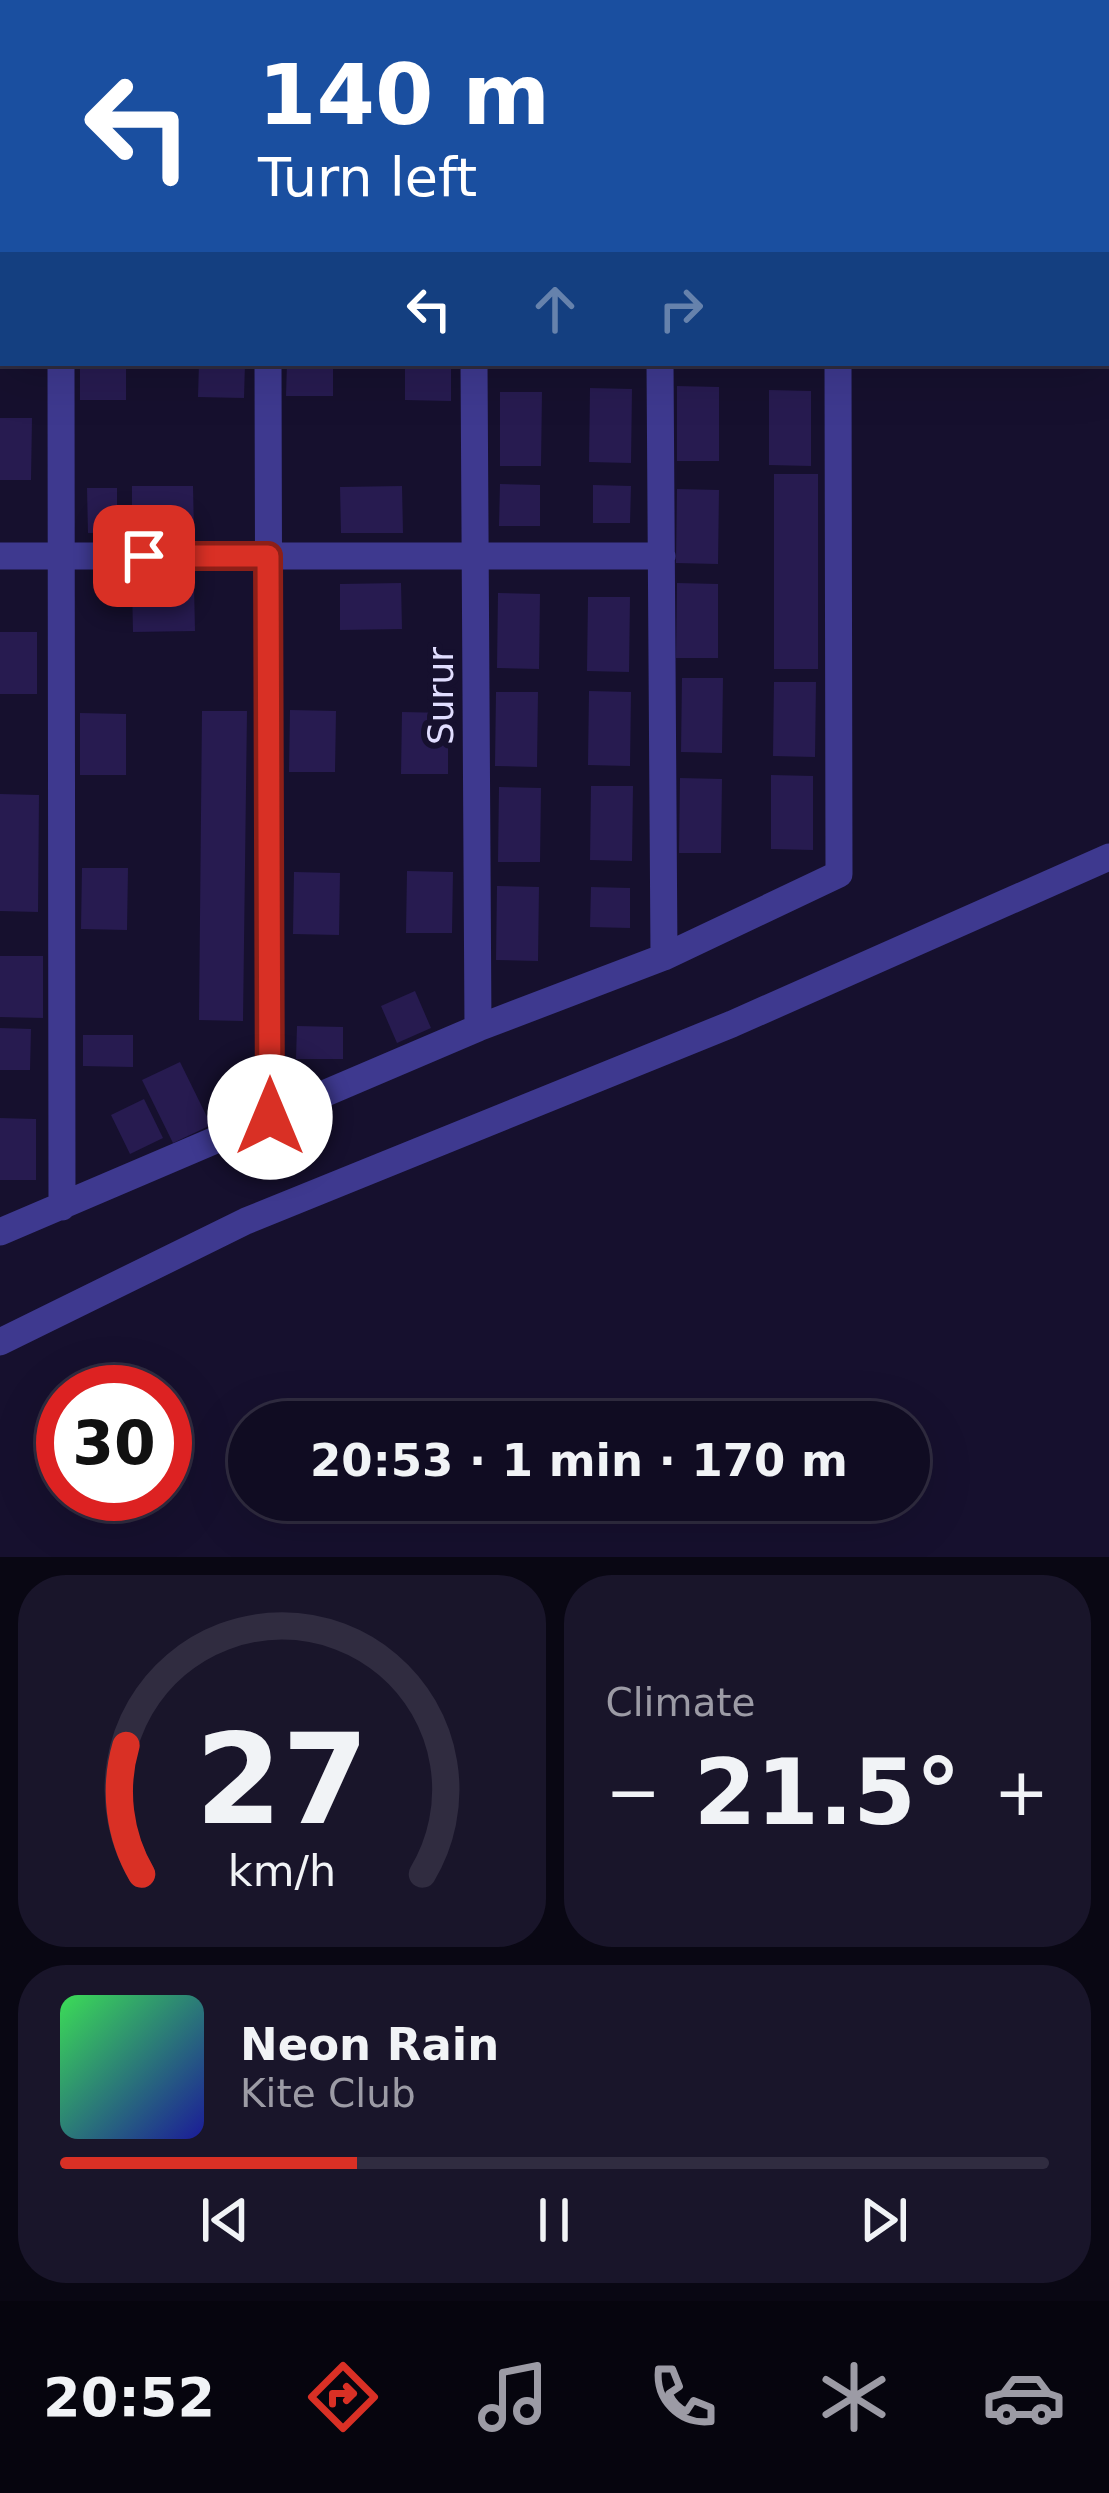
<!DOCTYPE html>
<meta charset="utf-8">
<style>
body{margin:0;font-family:"DejaVu Sans",sans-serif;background:#19152a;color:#f1f3f6;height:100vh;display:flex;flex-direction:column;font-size:45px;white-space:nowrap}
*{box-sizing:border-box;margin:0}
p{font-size:39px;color:#9c9ba5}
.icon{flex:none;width:66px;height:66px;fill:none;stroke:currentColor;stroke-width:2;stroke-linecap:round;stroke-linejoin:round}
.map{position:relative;height:1557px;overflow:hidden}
.drawer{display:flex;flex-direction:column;gap:18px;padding:18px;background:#090713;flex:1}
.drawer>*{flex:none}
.hud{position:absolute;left:0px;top:0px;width:1110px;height:366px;box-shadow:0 12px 48px #0002,0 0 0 3px #302c40;background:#1a4fa0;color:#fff;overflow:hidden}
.speed{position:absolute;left:36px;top:1365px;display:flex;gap:24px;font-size:60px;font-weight:700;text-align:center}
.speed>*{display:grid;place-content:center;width:156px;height:156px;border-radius:50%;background:#100c22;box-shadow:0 12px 48px #0002,0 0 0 3px #302c40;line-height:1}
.speed .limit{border:18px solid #d22;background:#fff;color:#111}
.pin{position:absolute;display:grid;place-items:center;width:102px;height:102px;color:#fff;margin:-51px;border-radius:24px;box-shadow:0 6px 18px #0006}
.me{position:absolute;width:132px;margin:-66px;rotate:0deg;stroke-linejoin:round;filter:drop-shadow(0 0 9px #0008)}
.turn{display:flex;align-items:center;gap:42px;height:252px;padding:0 60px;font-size:54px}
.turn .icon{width:156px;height:156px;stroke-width:2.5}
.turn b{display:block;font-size:84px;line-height:102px}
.lanes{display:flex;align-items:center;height:114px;padding:0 60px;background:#0003;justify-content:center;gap:60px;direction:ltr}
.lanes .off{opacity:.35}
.big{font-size:90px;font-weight:600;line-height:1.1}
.drawer .widget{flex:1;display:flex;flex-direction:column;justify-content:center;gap:18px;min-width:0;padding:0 42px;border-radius:48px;background:#19152a}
.drawer .dial{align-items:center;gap:0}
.dial svg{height:312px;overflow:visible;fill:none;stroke:#302c40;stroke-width:7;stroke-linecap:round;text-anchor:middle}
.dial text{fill:#f1f3f6;stroke:none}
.song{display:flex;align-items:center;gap:36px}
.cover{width:144px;height:144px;border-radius:18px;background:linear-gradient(135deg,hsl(130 70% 55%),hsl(240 70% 35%))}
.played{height:12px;border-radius:6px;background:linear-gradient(90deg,#d93025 30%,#302c40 30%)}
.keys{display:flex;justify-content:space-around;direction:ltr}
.heat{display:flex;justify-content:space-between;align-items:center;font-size:66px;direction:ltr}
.drawer .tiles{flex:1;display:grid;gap:18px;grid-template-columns:1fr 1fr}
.widget:last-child{grid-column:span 2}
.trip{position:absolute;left:228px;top:1401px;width:702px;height:120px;border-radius:60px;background:#100c22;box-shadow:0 12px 48px #0002,0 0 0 3px #302c40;font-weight:600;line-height:120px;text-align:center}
.tab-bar{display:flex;height:192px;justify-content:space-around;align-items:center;background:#06050e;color:#9c9ba5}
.tab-bar .icon{width:84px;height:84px}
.tab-bar .on{color:#d93025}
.tab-bar b{font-size:54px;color:#f1f3f6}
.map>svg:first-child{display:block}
.building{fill:#271b50}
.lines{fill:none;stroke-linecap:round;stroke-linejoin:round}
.minor{stroke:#3e398f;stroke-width:27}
.route-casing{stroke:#8d1f18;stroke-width:30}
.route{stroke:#d93025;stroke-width:21}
.labels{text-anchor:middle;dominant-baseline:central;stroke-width:12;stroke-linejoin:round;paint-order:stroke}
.street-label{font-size:36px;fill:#e1ddff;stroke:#16102e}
</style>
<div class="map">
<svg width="1109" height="1557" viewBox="0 0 1109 1557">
<rect width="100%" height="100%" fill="#16102e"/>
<path class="building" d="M80,363H126V400H80Z
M199,363H245L244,398L198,397Z
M287,363H333V396H286Z
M405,363H451V401L405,400Z
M677,386L719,387V461H677Z
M590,388L632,389L631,463L589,462Z
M769,390L811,391V466L769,465Z
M500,392H542L541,466H500Z
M0,418H32L31,480H0Z
M774,474H818V669H774Z
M500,484L540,485V526H499Z
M593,485L631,486L630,523H593Z
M132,486H193L194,532L88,533L87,488H117V505H132Z
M402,486L403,533H341L340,487Z
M677,489L719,490L718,564L676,563Z
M401,583L402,629L340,630V584Z
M677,583L718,584V658H676Z
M163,585H194L195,631L133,632L132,586Z
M498,593L540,594L539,669L497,668Z
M588,597H630L629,672L587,671Z
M0,632H37V694H0Z
M682,678H723L722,753L681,752Z
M774,682H816L815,757L773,756Z
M589,691L631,692L630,766L588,765Z
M496,692H538L537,767L495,766Z
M290,710L336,711L335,772H289Z
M202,711H247L243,1021L199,1020Z
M402,712L448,713V774H401Z
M80,713L126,714V775H80Z
M771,775L813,776V850L771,849Z
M680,778L722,779L721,853H679Z
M591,786H633L632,861L590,860Z
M499,787L541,788L540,862H498Z
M0,794L39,795L38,912L0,911Z
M82,868H128L127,930L81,929Z
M407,871L453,872L452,933H406Z
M294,872L340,873L339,935L293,934Z
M497,886L539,887L538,961L496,960Z
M591,887L630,888V928L590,927Z
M0,956H43V1018L0,1017Z
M415,991L431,1028L397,1043L381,1006Z
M297,1026L343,1027V1059H296Z
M0,1028L31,1029L30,1070H0Z
M83,1035H133V1067L83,1066Z
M180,1062L211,1125L173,1143L142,1080Z
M144,1099L163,1138L130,1154L111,1115Z
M0,1118L36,1119V1180H0Z"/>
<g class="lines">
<path class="minor" d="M61,0V3
M267,0V3
M473,0V3
M655,0V3
M837,0V3
M61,363L62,1207
M268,363L270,1142
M474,363L478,1028
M660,363L664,957
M0,556H662
M0,1232L478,1028L664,957L839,874L838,363
M0,1342L246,1221L732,1024L1109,857"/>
</g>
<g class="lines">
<g class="route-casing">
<path id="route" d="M144,556H268L270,1117"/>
</g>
<use href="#route" class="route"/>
</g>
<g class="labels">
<g class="street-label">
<text transform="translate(440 696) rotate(-90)">Surur</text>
</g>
</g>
</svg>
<div class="speed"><div class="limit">30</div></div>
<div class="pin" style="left:144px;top:556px;background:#d93025"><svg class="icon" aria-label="arrive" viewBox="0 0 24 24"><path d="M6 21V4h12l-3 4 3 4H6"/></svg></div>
<svg class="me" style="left:270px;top:1117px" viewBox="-20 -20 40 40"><circle r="19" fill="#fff"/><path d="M0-13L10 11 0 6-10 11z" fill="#d93025"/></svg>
<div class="trip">20:53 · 1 min · 170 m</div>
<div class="hud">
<div class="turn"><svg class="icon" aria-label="left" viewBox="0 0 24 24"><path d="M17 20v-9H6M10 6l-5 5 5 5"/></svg><div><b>140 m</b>Turn left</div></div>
<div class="lanes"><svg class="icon" aria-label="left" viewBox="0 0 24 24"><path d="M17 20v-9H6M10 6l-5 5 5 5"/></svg><svg class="icon off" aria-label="ahead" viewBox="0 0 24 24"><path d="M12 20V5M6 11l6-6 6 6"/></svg><svg class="icon off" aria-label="right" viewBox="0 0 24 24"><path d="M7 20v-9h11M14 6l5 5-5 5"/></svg></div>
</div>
</div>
<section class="drawer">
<div class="tiles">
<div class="widget dial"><svg viewBox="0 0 100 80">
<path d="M14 69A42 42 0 1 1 86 69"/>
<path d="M14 69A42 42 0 0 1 10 36" stroke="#d93025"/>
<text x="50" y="56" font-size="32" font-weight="700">27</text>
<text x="50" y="72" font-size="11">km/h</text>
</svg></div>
<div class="widget"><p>Climate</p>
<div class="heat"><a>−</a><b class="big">21.5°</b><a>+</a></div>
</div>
<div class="widget">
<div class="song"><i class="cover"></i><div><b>Neon Rain</b><p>Kite Club</p></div></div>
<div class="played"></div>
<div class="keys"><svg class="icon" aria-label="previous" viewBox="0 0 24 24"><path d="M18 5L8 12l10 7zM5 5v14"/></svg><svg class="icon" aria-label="pause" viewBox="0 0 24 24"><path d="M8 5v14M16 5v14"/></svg><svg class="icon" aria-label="next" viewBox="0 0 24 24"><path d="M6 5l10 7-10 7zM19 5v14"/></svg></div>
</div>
</div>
</section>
<nav class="tab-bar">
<b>20:52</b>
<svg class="icon on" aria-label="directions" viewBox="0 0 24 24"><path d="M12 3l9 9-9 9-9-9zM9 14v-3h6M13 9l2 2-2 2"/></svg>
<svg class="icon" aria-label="music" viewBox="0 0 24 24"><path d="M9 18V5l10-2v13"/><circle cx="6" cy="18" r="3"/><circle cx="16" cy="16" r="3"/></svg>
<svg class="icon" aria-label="phone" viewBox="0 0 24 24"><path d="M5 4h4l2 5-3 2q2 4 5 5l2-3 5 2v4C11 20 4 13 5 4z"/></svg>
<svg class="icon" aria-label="climate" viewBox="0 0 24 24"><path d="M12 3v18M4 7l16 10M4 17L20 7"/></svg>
<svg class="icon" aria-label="car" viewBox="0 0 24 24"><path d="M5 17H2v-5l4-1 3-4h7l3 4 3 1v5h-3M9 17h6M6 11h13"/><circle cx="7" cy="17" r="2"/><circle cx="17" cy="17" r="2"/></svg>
</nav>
